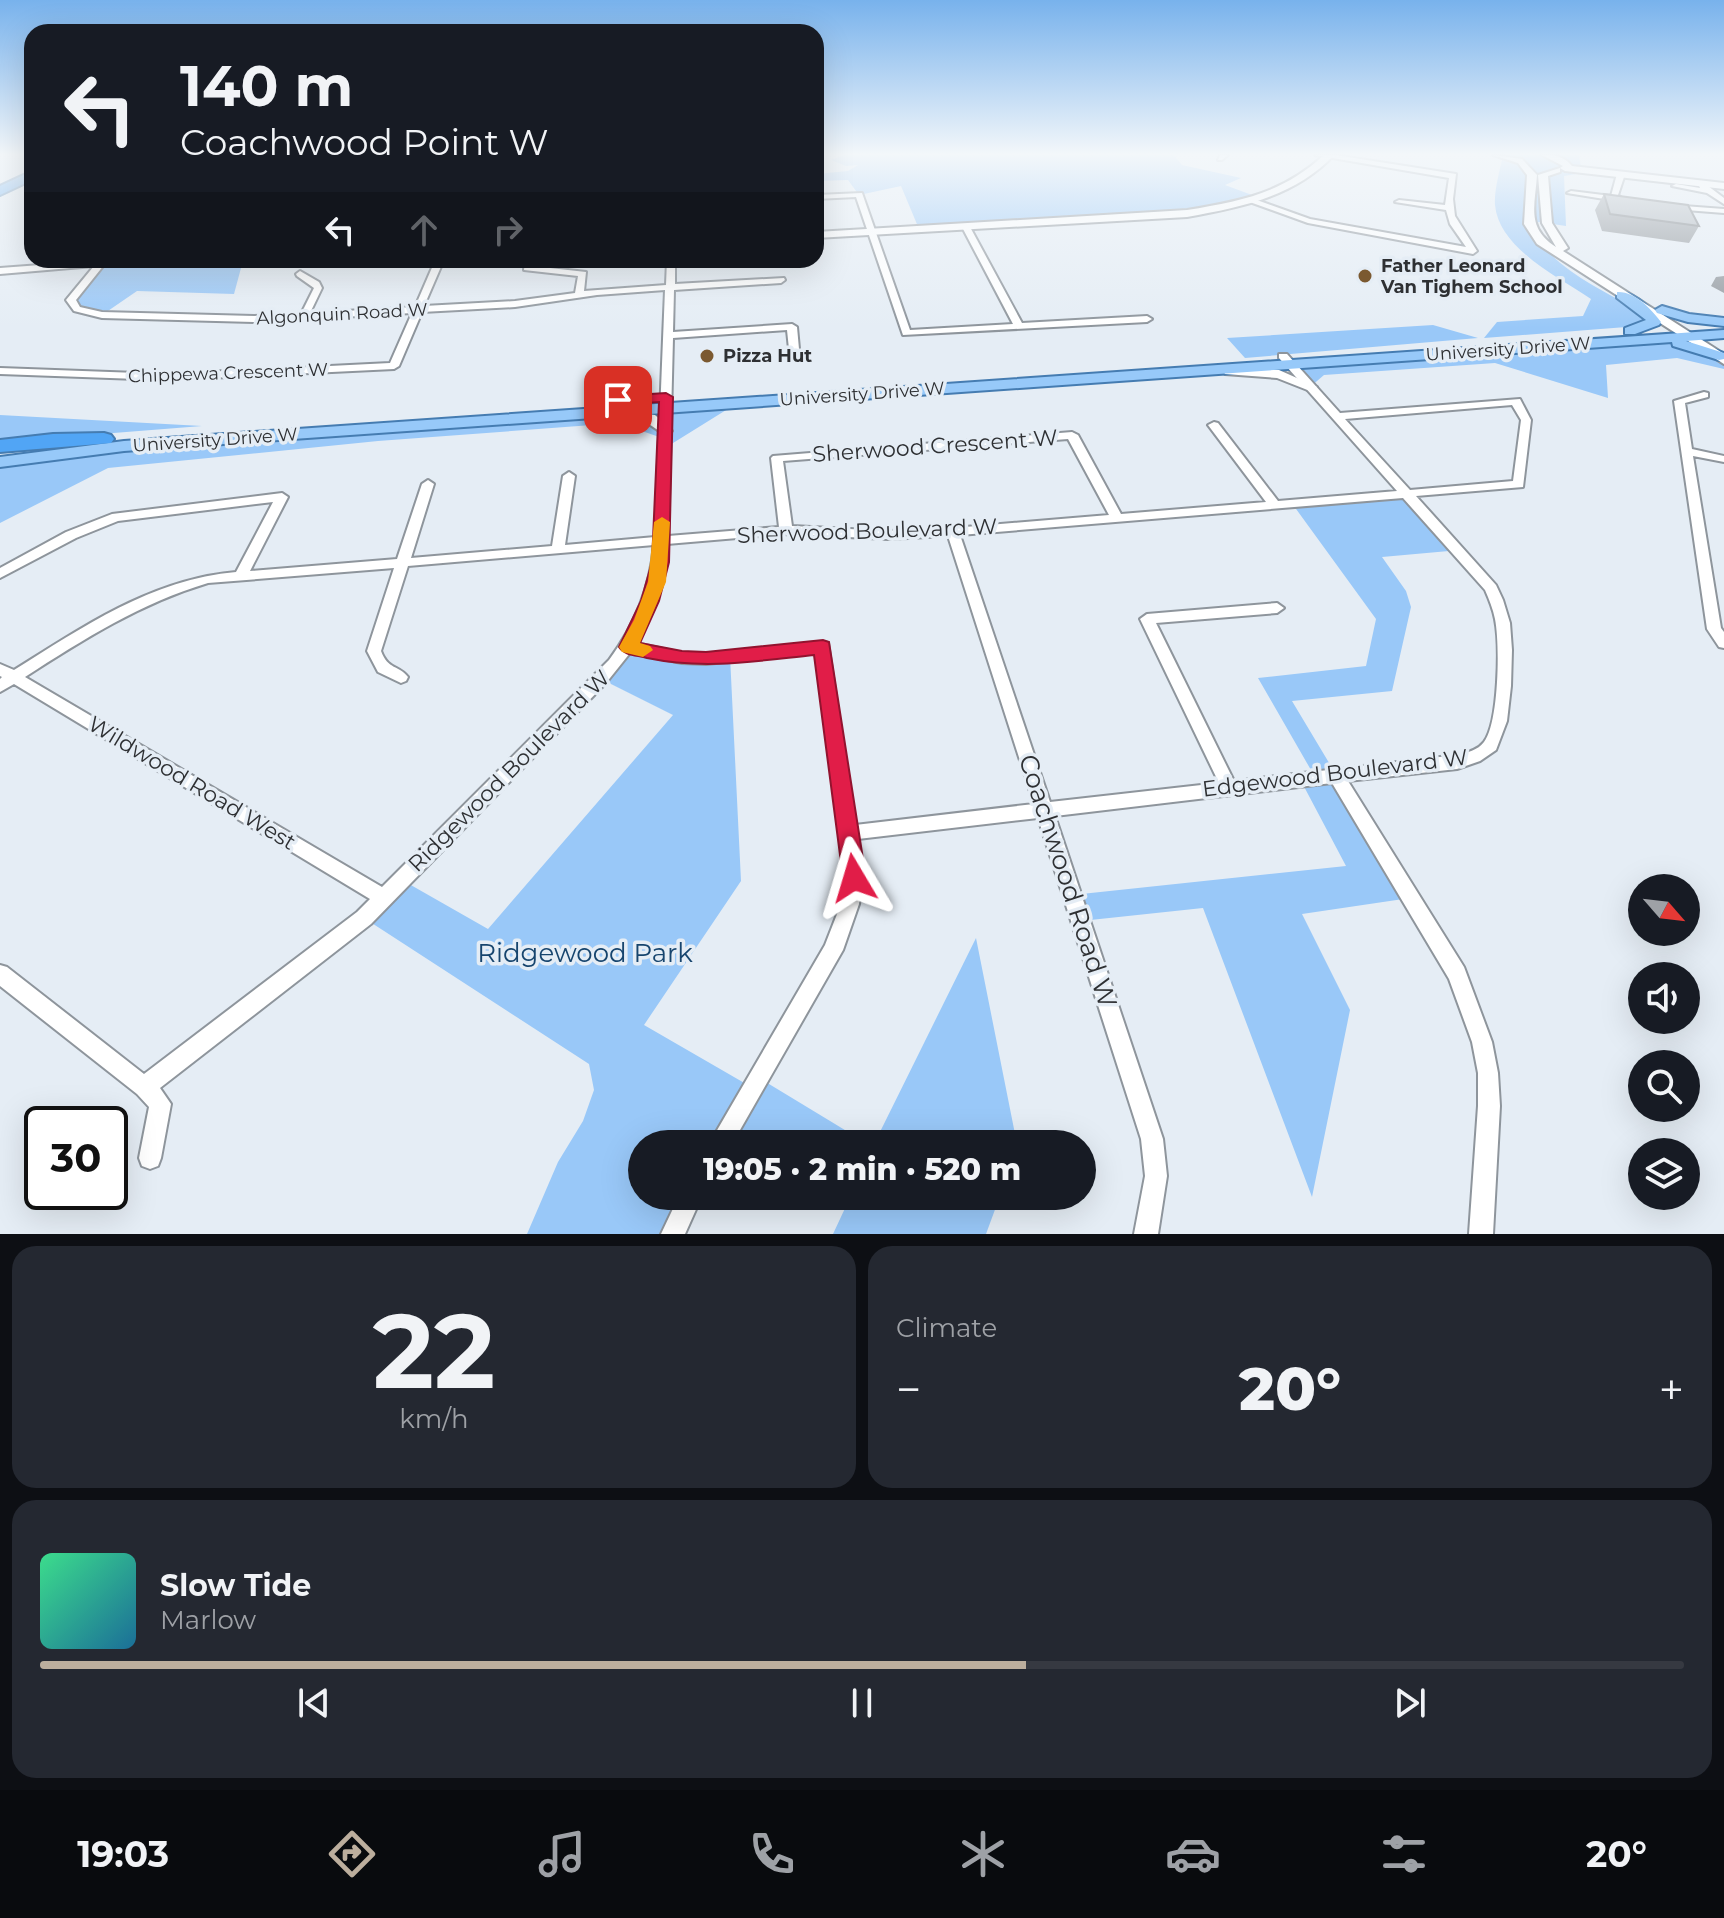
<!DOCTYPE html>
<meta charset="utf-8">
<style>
body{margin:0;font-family:Montserrat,sans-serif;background:#242831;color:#f1f3f6;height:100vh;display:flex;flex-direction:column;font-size:30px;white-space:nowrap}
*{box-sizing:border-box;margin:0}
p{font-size:26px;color:#9ea1a6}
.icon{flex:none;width:44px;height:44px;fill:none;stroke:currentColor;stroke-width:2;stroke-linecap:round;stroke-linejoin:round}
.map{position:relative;height:1234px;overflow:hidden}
.panel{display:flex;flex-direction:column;gap:12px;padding:12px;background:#0d0f14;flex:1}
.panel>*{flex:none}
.top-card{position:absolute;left:24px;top:24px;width:800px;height:244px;border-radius:24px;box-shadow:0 8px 32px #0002;background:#171b24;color:#f1f3f6;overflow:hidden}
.needle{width:52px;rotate:118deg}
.controls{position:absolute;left:1628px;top:874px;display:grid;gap:16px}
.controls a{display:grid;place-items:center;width:72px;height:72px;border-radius:50%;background:#171b24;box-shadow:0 8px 32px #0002;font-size:40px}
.speed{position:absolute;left:24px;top:1106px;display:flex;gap:16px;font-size:40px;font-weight:700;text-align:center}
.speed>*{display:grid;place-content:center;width:104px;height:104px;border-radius:50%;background:#171b24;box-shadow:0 8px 32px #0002;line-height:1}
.speed .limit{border:4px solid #111;border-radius:12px;background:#fff;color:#111}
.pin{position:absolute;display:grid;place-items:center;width:68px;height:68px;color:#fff;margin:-34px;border-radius:16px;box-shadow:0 4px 12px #0006}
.me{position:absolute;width:88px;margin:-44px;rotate:353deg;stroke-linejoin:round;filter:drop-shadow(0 0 6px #0008)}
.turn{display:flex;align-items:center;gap:28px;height:168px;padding:0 24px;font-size:36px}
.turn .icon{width:104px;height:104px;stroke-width:2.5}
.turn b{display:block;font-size:56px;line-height:68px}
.lanes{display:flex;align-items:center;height:76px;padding:0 24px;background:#0003;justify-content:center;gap:40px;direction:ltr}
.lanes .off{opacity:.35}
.big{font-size:60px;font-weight:800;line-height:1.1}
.panel .card{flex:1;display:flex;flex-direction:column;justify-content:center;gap:12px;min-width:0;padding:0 28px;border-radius:24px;background:#242831}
.panel .dial{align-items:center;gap:0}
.dial b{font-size:104px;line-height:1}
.song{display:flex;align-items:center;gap:24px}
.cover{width:96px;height:96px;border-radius:12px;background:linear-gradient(135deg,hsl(150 70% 55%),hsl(200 70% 35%))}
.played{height:8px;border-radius:4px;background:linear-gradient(90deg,#bcae9d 60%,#363941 60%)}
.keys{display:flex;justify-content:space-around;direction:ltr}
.heat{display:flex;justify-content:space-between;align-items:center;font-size:44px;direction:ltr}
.panel .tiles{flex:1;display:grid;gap:12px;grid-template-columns:1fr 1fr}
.card:last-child{grid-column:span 2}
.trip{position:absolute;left:628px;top:1130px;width:468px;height:80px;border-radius:40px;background:#171b24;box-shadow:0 8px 32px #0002;font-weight:800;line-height:80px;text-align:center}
.tabs{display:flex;height:128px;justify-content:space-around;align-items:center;background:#090b0e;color:#9ea1a6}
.tabs .icon{width:56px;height:56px}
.tabs .selected{color:#bcae9d}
.tabs b{font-size:36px;color:#f1f3f6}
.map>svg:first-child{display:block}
.green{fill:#99c8f8}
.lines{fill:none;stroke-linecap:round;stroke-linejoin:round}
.street-casing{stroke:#8e959c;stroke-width:4}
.secondary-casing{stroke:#8e959c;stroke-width:4}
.primary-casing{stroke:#457cb1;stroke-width:4}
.highway-casing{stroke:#457cb1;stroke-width:4}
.street{fill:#fff;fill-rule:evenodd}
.secondary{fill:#fff;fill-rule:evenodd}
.primary{fill:#97c9f9;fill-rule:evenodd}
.highway{fill:#51a5f5;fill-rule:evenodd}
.wall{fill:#959ba1}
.building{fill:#adb4bb;stroke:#797e83;stroke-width:2}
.route{fill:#e11d48;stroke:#92132f;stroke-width:2}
.slow{fill:#f59e0b}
.poi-dot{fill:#7b5930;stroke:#e5edf5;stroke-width:3}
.labels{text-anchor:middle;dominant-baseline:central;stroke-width:7;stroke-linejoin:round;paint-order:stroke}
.far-poi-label{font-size:18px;font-weight:bold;fill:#2e3033;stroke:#e5edf5;text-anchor:start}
.far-street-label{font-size:18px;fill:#2e3033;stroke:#e5edf5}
.street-label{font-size:22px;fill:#2e3033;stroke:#e5edf5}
.near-street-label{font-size:26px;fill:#2e3033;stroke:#e5edf5}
.near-park-label{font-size:26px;fill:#17456e;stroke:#e5edf5}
</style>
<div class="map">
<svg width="1724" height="1234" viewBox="0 0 1724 1234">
<rect width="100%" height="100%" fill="#e5edf5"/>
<path class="green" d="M844,155H1174L1182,165L1241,178L1225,185L1260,198L1208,210L919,229L901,186L859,195L848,180L816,181V174L848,171L858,165L846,166L831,160Z
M1503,155H1579L1582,173L1564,176L1566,226L1539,222L1531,225C1547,266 1601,289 1637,310L1647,321L1639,326L1484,338L1497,322L1583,316L1591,299C1559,277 1499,249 1495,205C1494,190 1500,170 1503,155Z
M104,260H266L241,268L234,294L137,291L102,315L77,309L75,295Z
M1433,325L1478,338L1245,358L1227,338Z
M1641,342L1674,343L1724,360V369L1677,358L1606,365L1608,398L1495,363L1324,375L1310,387L1290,365Z
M739,402L665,448V439L619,423L378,441L108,468L0,523V465L122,450Z
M0,415L202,426L0,442Z
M1409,493L1460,550L1382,557L1406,591L1411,607L1392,691L1292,701L1410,898L1302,914L1350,1010L1312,1197L1203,908L1081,921L1072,895L1346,866L1300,779L1315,777L1258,678L1366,666L1376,619L1291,502Z
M628,647L660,654L730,656L741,881L644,1025L753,1088L759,1078L868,1144H749L728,1131L720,1144H642V1196H691L673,1234H527L558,1162L583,1121L594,1090L589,1064L364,918L402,880L488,929L673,715L601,679Z
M976,938L1017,1144H874Z
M835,1196H1000L986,1234H833L847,1204Z"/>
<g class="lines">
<g class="street-casing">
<path id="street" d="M1220,155H1228L1222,160H1218Z
M1315,155H1335L1456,174L1453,199L1455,216L1477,251L1473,254L1308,223L1247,201L1254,199L1310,219L1466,247L1450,224L1446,210L1395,202L1399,200L1445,205L1449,178Z
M1621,172L1625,174L1618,195L1624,200L1623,202L1567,193L1571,191L1611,196L1617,174Z
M1698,183H1704L1724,198V204L1707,193L1672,186L1676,184L1700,188Z
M862,193L910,330L1013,324L962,227L966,225L970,227L1022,323L1147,316L1152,319L1147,322L903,335L856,197L816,199V195Z
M1670,205L1724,209V213L1673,209H1670Z
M31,228L32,232H28L27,230Z
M108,260L76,300L80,307L102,312L254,316L301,314L314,288L297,276L296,274L300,271L319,282L322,288L310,313L415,307L434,263L431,260L443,262L424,306L515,301L575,293L578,276L524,270L525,260H533L532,266L586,272L584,291L666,285L667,260H675V284L784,278L785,280L781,283L674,290L673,332L792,324L797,327L799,349L794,352L789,349L787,330L673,338L668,536L779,527L771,458L773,456L1072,432L1078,435L1121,514L1266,502L1208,425L1214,422L1218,423L1278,501L1397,491L1279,358V354H1287L1340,413L1520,399L1531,420L1523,487L1416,496L1496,585L1503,600L1510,623L1512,650L1511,686L1507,721L1496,750L1480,761L1457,769L1348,781L1464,967L1492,1042L1498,1073L1500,1106L1493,1234H1469L1478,1106V1073L1472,1042L1449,979L1332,783L1055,816L1163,1139L1167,1176L1158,1234H1134L1145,1176L1141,1139L1038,818L858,839L863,878L859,904L843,950L732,1144H709L825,945L841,904L845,878L817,653L706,664L682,663L630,653L606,683L371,924L160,1088L171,1104L161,1158L158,1166L150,1169L142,1166L139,1158L149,1107L137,1094L0,986V965L7,967L144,1074L357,912L370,899L14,684L0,692V679L2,677L0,676V664L14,670C83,627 152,579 236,572L273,502L118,521L76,538L0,578V568L66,532L112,514L282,493L288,497L250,571L397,559L422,484L428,480L434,484L411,558L552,546L563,476L569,472L575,476L565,545L655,537L665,290L597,295L515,307L422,312L399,366L394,369L165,380L0,374V368L165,374L390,363L412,313L254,322L102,318L74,311L66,300L94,266L0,274V268ZM1512,405L1521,420L1513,481L1410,490L1345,419ZM1068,439L1109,515L953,528L888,531L792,526L783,461ZM1403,498L1485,590C1489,599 1493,609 1495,619C1500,644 1499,722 1484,742C1478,750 1467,753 1457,755L1234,781L1156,623L1277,613L1284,608L1277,603L1147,614L1140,619L1219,783L1050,802L960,535ZM786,534L888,539L948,536L1034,804L855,825L828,643L823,642L706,654L682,653L636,643C655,612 664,580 667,544ZM654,545C650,589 635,625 609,660L382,887L25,677C84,639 141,603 208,583L394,568L367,651L378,672L401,683L406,681L408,677C399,665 388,670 381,651L408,566Z
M1704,392L1708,393V397L1685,403L1692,449L1724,456V462L1693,456L1721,628L1724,632V648L1719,647L1707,629L1674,401Z
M679,1196H702L685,1234H661Z"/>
</g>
<g class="secondary-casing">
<path id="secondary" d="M1324,155H1334C1294,197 1242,207 1187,217L816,238V232L1187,210C1241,201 1283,193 1324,155Z
M1493,155L1522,159L1537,175C1535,206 1526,228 1556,247L1542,223L1538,175L1560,168V172L1548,176L1552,223L1568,248L1563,251L1724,354V364L1537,244L1524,224L1527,175L1518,163Z
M1542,155C1555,155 1564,156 1572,166L1724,183V189L1565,171L1560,168L1563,166Z
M1230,367L1279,370L1317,387L1310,391L1277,378L1225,374L1223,371Z
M614,410L655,415L672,431L665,435L646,422L609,417L607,414Z"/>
</g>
<g class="primary-casing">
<path id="primary" d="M1617,292C1635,291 1651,309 1661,322L1659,325L1635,334H1625V328L1646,320L1617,298Z
M1662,306L1689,314L1724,318V326L1688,322L1657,313L1655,310Z
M1724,330V338L1686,341L1724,353V359L1719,360L1673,346L1672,342L124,451L0,467V457L124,441Z"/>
</g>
<g class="highway-casing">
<path id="highway" d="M32,171V180L0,195V186Z
M104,433L111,435L114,439L111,443L0,452V440L53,434Z"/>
</g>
<use href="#street" class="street"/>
<use href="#secondary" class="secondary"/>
<use href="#primary" class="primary"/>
<use href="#highway" class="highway"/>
</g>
<path class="wall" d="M1604,194L1699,226L1689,243L1602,231L1595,210Z
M1724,276V293L1711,286L1716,277Z"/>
<path class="building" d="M1604,194L1688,205L1699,226L1610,214Z"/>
<linearGradient id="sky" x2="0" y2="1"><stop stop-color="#78b2ec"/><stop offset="0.47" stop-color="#f3f7fa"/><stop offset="1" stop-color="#f3f7fa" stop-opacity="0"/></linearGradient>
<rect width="1724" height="328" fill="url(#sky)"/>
<path class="route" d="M666,393L673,397L669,562L659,601L640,643L682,651L706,652L823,640L829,642L866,878L862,886L854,889L846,886L843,878L814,655C756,661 705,670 647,658C637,655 625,656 619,647L641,601L652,562L659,402L618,405L611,400L618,396Z"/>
<path class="slow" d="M662,517L670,522L666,582L640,643L650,646L653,650L643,657L622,652L619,647L634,620L648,582L654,522Z"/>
<g class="poi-dot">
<circle cx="1365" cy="276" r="8"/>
<circle cx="707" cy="356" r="8"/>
</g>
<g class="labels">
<g class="far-poi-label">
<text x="1381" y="266">Father Leonard<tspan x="1381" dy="21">Van Tighem School</tspan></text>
<text x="723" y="356">Pizza Hut</text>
</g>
<g class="far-street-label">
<text transform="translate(342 314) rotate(-3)">Algonquin Road W</text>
<text transform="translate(1508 349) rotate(-4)">University Drive W</text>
<text transform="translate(228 373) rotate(-2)">Chippewa Crescent W</text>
<text transform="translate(862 394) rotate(-4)">University Drive W</text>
<text transform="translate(215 440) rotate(-4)">University Drive W</text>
</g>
<g class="street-label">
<text transform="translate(935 446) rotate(-4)">Sherwood Crescent W</text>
<text transform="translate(867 531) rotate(-2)">Sherwood Boulevard W</text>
<text transform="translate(509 771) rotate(-45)">Ridgewood Boulevard W</text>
<text transform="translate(1335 773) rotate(-7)">Edgewood Boulevard W</text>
<text transform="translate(192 783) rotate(31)">Wildwood Road West</text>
</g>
<g class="near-street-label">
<text transform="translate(1068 881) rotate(72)">Coachwood Road W</text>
</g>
<g class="near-park-label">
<text x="585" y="953">Ridgewood Park</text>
</g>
</g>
</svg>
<div class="controls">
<a><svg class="needle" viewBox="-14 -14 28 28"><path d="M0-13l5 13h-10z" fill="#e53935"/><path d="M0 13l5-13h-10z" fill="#9ea1a6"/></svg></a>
<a><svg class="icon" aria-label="sound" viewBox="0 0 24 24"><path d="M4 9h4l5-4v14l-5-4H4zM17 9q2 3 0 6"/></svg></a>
<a><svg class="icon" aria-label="search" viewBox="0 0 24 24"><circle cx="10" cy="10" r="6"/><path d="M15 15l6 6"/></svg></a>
<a><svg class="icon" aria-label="layers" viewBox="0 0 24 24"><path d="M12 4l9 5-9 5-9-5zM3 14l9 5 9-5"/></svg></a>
</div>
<div class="speed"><div class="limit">30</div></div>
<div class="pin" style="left:618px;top:400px;background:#d93025"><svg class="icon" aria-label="arrive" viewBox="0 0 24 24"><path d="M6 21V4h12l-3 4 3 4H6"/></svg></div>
<svg class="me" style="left:854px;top:878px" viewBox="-20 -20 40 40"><path d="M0-17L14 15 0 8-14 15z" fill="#e11d48" stroke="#fff" stroke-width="4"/></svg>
<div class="trip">19:05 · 2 min · 520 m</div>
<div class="top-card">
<div class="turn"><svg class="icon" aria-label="left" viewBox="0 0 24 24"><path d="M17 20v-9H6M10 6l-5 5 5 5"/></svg><div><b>140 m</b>Coachwood Point W</div></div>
<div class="lanes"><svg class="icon" aria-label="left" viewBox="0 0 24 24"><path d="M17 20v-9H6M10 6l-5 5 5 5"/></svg><svg class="icon off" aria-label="ahead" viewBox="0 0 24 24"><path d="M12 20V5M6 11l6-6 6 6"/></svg><svg class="icon off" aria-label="right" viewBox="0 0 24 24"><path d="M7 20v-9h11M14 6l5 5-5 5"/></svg></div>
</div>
</div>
<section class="panel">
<div class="tiles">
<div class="card dial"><b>22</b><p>km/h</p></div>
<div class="card"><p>Climate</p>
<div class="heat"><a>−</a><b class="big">20°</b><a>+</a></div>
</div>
<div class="card">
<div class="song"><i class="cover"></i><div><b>Slow Tide</b><p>Marlow</p></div></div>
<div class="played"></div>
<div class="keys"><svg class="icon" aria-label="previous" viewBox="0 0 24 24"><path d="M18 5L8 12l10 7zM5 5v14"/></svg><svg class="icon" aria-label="pause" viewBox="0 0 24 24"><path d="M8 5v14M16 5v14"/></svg><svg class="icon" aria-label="next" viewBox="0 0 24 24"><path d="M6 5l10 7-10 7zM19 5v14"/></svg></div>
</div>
</div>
</section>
<nav class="tabs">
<b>19:03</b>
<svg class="icon selected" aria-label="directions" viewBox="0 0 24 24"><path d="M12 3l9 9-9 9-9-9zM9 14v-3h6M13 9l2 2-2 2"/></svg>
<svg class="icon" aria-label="music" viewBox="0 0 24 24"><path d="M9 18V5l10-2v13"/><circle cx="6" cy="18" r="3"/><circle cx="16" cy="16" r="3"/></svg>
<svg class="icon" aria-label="phone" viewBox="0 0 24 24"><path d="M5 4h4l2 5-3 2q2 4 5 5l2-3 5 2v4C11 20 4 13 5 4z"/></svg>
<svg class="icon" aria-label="climate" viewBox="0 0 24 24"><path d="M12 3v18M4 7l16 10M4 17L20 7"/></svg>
<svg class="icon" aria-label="car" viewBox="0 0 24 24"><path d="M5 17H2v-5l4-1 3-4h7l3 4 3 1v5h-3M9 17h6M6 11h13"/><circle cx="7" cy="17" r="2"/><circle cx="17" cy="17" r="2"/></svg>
<svg class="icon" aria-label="filters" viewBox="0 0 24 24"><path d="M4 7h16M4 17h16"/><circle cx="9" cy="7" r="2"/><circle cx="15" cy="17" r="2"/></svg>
<b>20°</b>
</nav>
